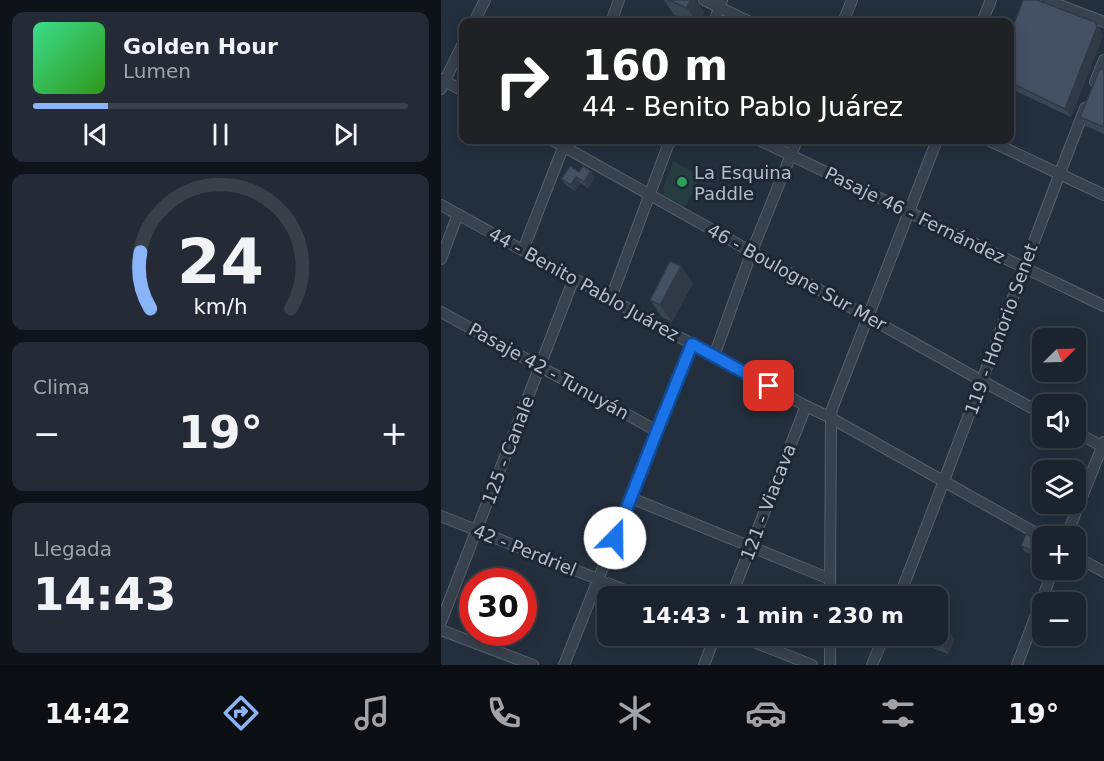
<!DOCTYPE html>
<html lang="es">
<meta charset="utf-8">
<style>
body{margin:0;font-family:"DejaVu Sans",sans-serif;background:#242b36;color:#f1f3f6;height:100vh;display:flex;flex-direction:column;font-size:22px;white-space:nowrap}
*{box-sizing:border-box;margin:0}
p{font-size:20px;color:#a0a4aa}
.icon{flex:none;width:33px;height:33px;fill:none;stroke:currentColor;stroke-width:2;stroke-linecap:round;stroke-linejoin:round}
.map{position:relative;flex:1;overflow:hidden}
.sheet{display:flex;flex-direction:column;gap:12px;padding:12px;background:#0f1319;width:441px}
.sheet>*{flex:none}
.guide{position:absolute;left:18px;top:18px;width:555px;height:126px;border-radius:12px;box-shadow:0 3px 15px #0003,0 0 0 2px #39404a;background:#202124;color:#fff;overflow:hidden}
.needle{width:39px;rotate:67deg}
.buttons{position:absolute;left:591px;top:328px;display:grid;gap:12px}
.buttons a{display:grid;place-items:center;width:54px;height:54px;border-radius:12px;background:#1b232e;box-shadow:0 3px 15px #0003,0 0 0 2px #39404a;font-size:30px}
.speed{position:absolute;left:18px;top:568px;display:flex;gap:12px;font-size:30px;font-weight:700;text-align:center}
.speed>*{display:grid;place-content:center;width:78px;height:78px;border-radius:50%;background:#1b232e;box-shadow:0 3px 15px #0003,0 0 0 2px #39404a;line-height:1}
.speed .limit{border:9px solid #d22;background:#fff;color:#111}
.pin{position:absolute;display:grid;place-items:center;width:51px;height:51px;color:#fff;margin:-26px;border-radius:12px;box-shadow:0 3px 9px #0006}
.me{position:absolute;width:66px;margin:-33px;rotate:22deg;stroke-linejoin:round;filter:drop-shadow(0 0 4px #0008)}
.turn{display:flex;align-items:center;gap:21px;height:126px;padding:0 24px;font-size:27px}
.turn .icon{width:78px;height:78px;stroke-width:2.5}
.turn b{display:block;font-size:42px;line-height:51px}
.big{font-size:45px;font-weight:600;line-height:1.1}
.sheet .widget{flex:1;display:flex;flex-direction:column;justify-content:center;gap:9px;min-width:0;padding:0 21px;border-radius:12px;background:#242b36}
.sheet .dial{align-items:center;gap:0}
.dial svg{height:156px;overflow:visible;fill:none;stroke:#39404a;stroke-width:7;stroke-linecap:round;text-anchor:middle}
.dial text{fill:#f1f3f6;stroke:none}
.song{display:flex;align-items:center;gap:18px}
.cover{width:72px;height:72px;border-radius:9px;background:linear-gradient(135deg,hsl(150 70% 55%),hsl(110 70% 35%))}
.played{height:6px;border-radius:3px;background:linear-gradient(90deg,#8ab4f8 20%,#39404a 20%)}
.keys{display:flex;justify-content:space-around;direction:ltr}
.heat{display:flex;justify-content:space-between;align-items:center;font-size:33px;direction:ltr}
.trip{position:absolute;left:156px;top:586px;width:351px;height:60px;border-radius:12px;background:#1b232e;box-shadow:0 3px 15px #0003,0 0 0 2px #39404a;font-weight:600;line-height:60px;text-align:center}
.dock{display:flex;height:96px;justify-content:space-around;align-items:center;background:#0b0e12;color:#a0a4aa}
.dock .icon{width:42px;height:42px}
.dock .current{color:#8ab4f8}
.dock b{font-size:27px;color:#f1f3f6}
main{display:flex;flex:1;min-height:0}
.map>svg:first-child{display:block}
.green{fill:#263c3f}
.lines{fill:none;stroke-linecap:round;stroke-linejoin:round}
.minor-casing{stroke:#565f6c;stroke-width:12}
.minor{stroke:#38414e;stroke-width:10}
.wall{fill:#3b4654}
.shaded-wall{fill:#303945}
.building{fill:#455162;stroke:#303945;stroke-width:1.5}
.route-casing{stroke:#114b97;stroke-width:15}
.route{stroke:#1a73e8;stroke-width:10}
.leisure-dot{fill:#2e9e5b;stroke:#1d2633;stroke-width:2}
.labels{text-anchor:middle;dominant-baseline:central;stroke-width:6;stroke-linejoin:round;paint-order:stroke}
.poi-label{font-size:18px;fill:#b4bcc9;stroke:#1d2633;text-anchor:start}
.street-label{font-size:18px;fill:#b4bcc9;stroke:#1d2633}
</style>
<main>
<section class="sheet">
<div class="widget">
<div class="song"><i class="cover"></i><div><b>Golden Hour</b><p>Lumen</p></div></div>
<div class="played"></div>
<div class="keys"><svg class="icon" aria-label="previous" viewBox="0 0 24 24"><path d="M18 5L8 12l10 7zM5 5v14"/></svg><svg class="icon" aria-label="pause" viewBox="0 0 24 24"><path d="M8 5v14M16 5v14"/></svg><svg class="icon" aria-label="next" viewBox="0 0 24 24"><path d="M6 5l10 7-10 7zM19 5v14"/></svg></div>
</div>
<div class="widget dial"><svg viewBox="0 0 100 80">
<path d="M14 69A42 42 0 1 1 86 69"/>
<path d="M14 69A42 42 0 0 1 9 40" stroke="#8ab4f8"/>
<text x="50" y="56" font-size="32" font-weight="700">24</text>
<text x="50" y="72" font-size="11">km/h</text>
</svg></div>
<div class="widget"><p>Clima</p>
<div class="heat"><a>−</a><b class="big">19°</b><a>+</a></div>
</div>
<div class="widget"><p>Llegada</p><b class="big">14:43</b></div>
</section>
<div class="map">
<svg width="663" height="665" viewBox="0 0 663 665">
<rect width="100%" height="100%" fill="#242f3e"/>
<path class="green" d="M232,161L260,177L244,207L223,195L222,188Z"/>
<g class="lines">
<g class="minor-casing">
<path id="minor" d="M263,0L309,22
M605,0L663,22
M33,22L44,0
M170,22L178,0
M273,22L281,0
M402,22L411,0
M541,22L550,0
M0,79L22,91
M654,82L663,60
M0,89L22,43
M111,140L541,381L602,414
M318,140L663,306
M547,140L663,195
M0,205L251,344L365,406L390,418L602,537
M82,250L125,140
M0,259L17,214
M170,298L229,140
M0,312L216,431
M273,356L311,251L356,140
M634,432L663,447
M190,498L389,579
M0,516L201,597
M625,537L663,442
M634,556L663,572
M290,597L365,406
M389,597L390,418L391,409L496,140
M458,597C522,435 581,270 644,108
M0,622L133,278
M0,630L92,665
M298,636L371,665
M123,665L251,344
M263,665L274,636
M389,665V636
M431,665L443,636
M576,665L612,570"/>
</g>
<use href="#minor" class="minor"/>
</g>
<path class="wall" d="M223,0H254L263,12L259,22H252L233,15Z
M654,22L660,31L662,36L630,117L568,88V37Z
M663,70V134L645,126L639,117Z
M138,172L154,177L147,188L139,183L134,191L125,185L120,179Z
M252,283L231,322L221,317L209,300Z
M602,543V559L584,552L580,546Z
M507,630L513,639L507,654L461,636H496Z"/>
<path class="shaded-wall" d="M249,0H254L263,12L259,22H256L246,8Z
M654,22L660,31L662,36L630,117L624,109Z
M150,171L154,177L147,188L143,182Z
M135,177L139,183L134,191L130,185Z
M240,266L252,283L231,322L219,305Z
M507,630L513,639L507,654L501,645Z"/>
<path class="building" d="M227,0H249L246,8Z
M582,0H596L654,22L656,27L624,109L568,82V37Z
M659,68L663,70V127L639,117Z
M129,166L138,172L142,166L150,171L143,182L135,177L130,185L120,179Z
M229,261L240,266L219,305L209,300Z
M585,534L602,543V555L580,546Z
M261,589L271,594L270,597H258Z
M496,626L507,630L501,645L477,636H496Z"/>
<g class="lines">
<g class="route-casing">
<path id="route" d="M174,538L216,431L251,344L328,386"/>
</g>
<use href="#route" class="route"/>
</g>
<circle class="leisure-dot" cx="241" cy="182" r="6"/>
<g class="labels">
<g class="poi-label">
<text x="253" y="172">La Esquina<tspan x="253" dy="21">Paddle</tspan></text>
</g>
<g class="street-label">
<text transform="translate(474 215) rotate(26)">Pasaje 46 - Fernández</text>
<text transform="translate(356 277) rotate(29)">46 - Boulogne Sur Mer</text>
<text transform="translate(143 284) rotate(29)">44 - Benito Pablo Juárez</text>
<text transform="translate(560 329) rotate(-70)">119 - Honorio Senet</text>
<text transform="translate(108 371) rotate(29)">Pasaje 42 - Tunuyán</text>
<text transform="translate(67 450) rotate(-69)">125 - Canale</text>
<text transform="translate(327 502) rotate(-69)">121 - Viacava</text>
<text transform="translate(84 550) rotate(22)">42 - Perdriel</text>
</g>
</g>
</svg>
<div class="buttons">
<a><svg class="needle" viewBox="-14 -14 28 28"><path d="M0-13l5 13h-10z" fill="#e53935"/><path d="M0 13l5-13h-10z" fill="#a0a4aa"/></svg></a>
<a><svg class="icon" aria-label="sound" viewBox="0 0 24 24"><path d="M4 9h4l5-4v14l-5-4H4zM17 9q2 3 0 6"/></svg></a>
<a><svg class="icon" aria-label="layers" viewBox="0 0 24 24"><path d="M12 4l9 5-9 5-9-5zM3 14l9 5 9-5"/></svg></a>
<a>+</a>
<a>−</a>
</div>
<div class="speed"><div class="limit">30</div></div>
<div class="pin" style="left:328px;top:386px;background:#d93025"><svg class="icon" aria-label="arrive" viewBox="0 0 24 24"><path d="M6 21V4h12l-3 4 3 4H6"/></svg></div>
<svg class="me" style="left:174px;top:538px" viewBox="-20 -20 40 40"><circle r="19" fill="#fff"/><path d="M0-13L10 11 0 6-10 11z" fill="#1a73e8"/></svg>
<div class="trip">14:43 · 1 min · 230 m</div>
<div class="guide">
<div class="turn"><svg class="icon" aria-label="right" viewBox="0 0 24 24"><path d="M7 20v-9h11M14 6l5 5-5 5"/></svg><div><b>160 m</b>44 - Benito Pablo Juárez</div></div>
</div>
</div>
</main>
<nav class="dock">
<b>14:42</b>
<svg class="icon current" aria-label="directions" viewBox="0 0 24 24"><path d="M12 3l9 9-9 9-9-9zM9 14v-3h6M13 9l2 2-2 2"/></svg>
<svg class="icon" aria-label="music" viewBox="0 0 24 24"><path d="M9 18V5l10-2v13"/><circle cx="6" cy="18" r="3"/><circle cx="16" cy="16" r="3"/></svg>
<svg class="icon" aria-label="phone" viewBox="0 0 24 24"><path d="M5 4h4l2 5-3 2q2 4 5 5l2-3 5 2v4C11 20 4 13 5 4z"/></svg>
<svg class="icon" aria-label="climate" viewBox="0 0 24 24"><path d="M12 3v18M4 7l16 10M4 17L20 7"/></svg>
<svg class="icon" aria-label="car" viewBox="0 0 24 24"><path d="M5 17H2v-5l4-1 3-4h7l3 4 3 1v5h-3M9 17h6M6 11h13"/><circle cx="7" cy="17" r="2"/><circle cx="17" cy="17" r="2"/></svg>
<svg class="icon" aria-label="filters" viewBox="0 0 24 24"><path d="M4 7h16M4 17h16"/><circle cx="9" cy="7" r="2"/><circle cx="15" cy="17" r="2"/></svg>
<b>19°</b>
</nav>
